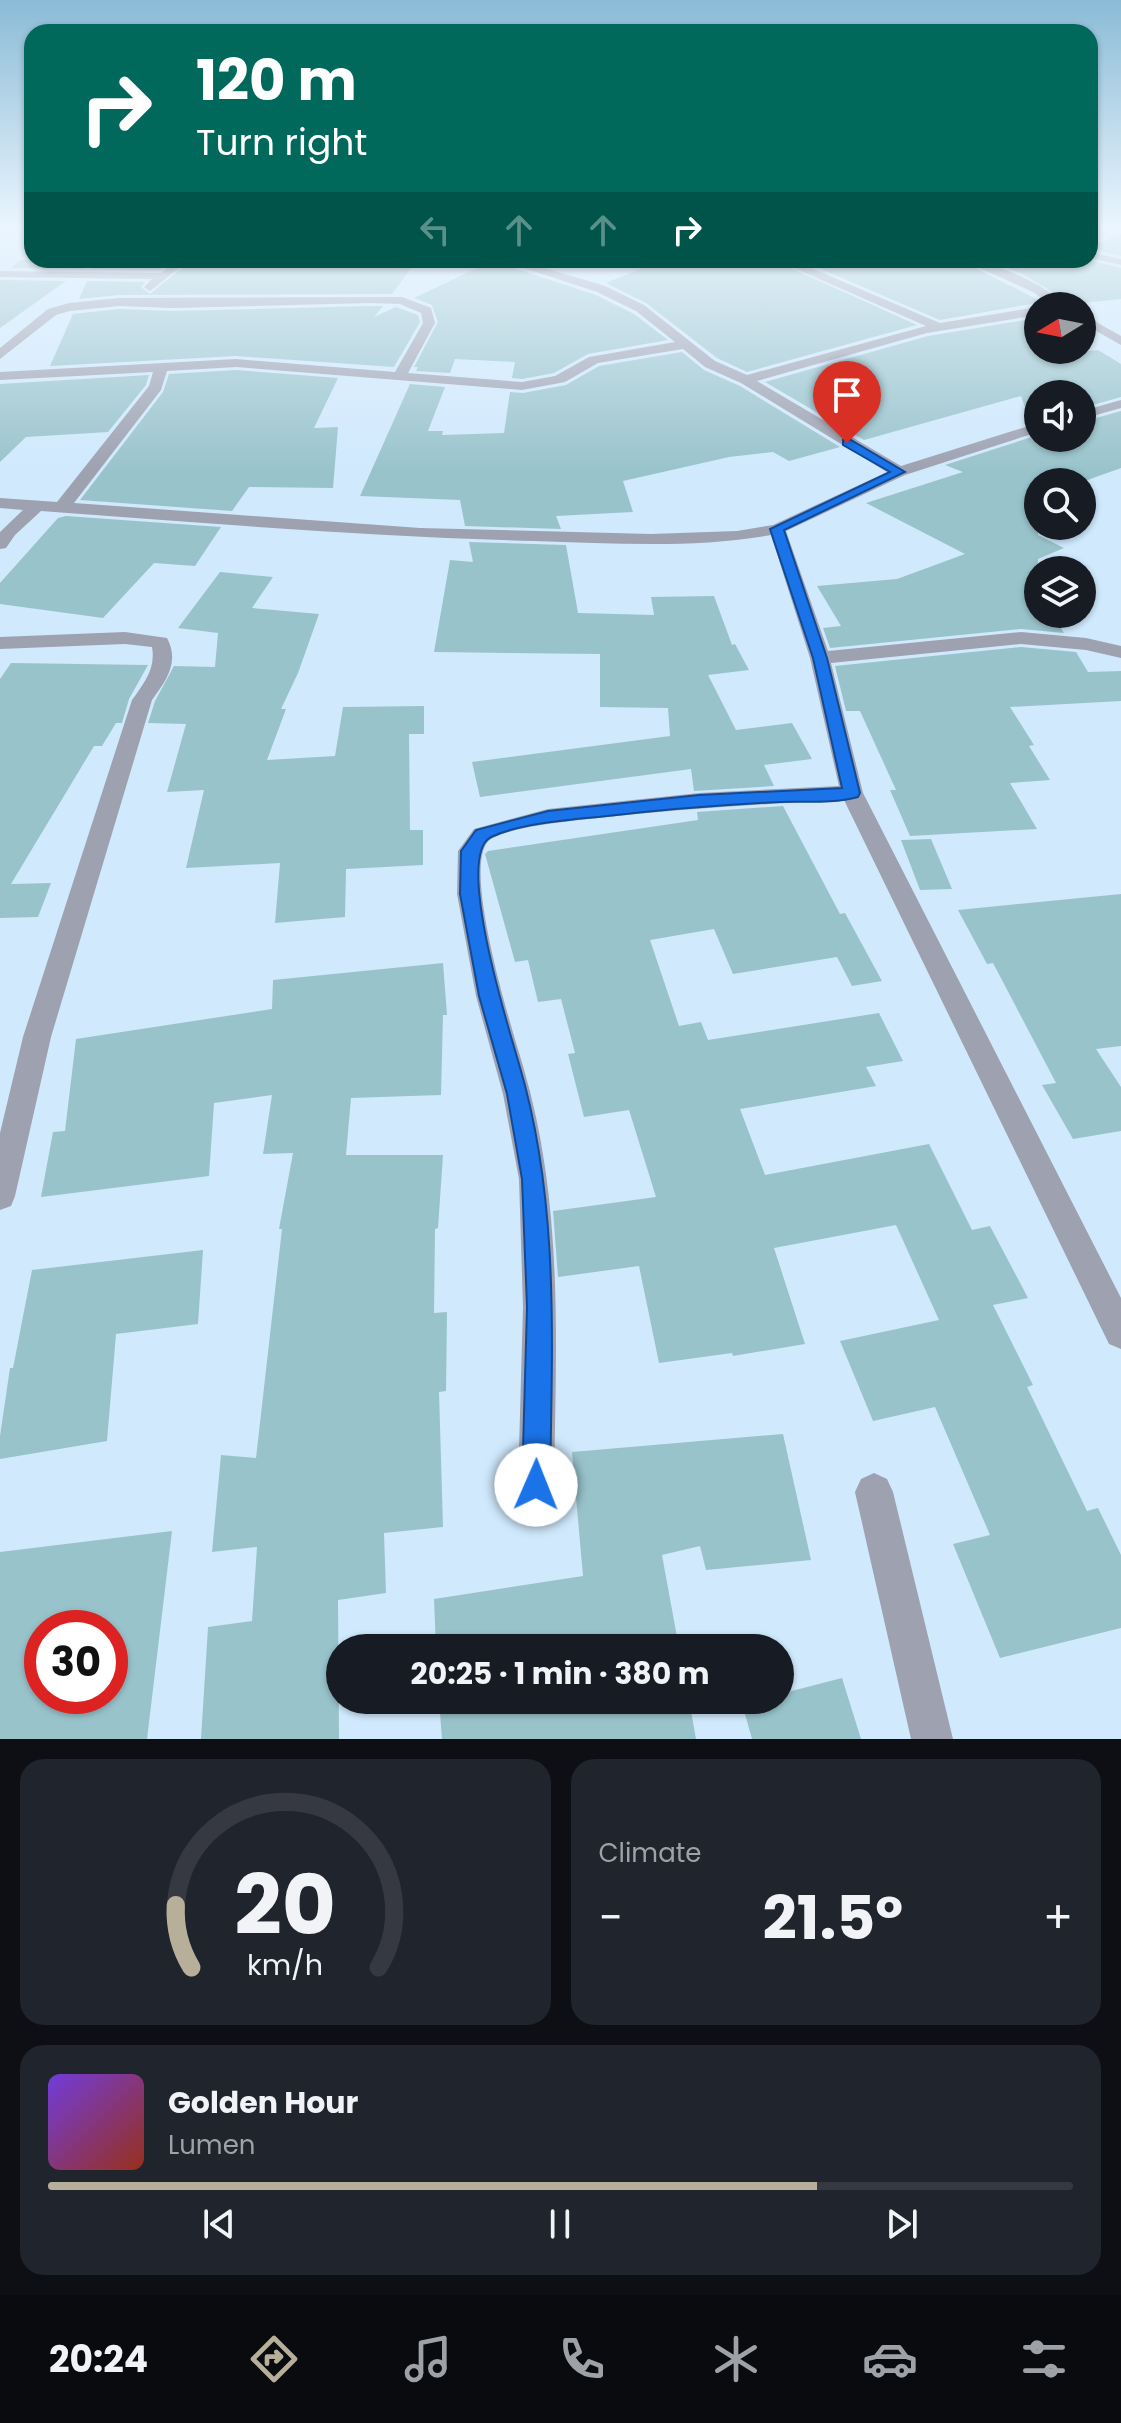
<!DOCTYPE html>
<meta charset="utf-8">
<style>
body{margin:0;font-family:Poppins,sans-serif;background:#20242c;color:#f1f3f6;height:100vh;display:flex;flex-direction:column;font-size:30px;white-space:nowrap}
*{box-sizing:border-box;margin:0}
p{font-size:26px;color:#9ea1a6}
.icon{flex:none;width:44px;height:44px;fill:none;stroke:currentColor;stroke-width:2;stroke-linecap:round;stroke-linejoin:round}
.map{position:relative;height:1739px;overflow:hidden}
.side{display:flex;flex-direction:column;gap:20px;padding:20px;background:#0d0f14;flex:1}
.side>*{flex:none}
.hud{position:absolute;left:24px;top:24px;width:1074px;height:244px;border-radius:24px;box-shadow:0 2px 6px #0004;background:#00695c;color:#fff;overflow:hidden}
.needle{width:52px;rotate:260deg}
.fabs{position:absolute;left:1024px;top:292px;display:grid;gap:16px}
.fabs a{display:grid;place-items:center;width:72px;height:72px;border-radius:50%;background:#171b24;box-shadow:0 2px 6px #0004;font-size:40px}
.speed{position:absolute;left:24px;top:1610px;display:flex;gap:16px;font-size:40px;font-weight:700;text-align:center}
.speed>*{display:grid;place-content:center;width:104px;height:104px;border-radius:50%;background:#171b24;box-shadow:0 2px 6px #0004;line-height:1}
.speed .limit{border:12px solid #d22;background:#fff;color:#111}
.pin{position:absolute;display:grid;place-items:center;width:68px;height:68px;color:#fff;margin:-82px -34px;border-radius:50% 50% 50% 0;rotate:-45deg;box-shadow:0 0 8px #0007}
.pin .icon{rotate:45deg}
.me{position:absolute;width:88px;margin:-44px;rotate:1deg;stroke-linejoin:round;filter:drop-shadow(0 0 6px #0008)}
.turn{display:flex;align-items:center;gap:28px;height:168px;padding:0 40px;font-size:36px}
.turn .icon{width:104px;height:104px;stroke-width:2.5}
.turn b{display:block;font-size:56px;line-height:68px}
.lanes{display:flex;align-items:center;height:76px;padding:0 40px;background:#0003;justify-content:center;gap:40px;direction:ltr}
.lanes .off{opacity:.35}
.big{font-size:60px;font-weight:700;line-height:1.1}
.side .widget{flex:1;display:flex;flex-direction:column;justify-content:center;gap:12px;min-width:0;padding:0 28px;border-radius:24px;background:#20242c}
.side .dial{align-items:center;gap:0}
.dial svg{height:208px;overflow:visible;fill:none;stroke:#363941;stroke-width:7;stroke-linecap:round;text-anchor:middle}
.dial text{fill:#f1f3f6;stroke:none}
.song{display:flex;align-items:center;gap:24px}
.cover{width:96px;height:96px;border-radius:12px;background:linear-gradient(135deg,hsl(260 70% 55%),hsl(10 70% 35%))}
.played{height:8px;border-radius:4px;background:linear-gradient(90deg,#b8af9b 75%,#363941 75%)}
.keys{display:flex;justify-content:space-around;direction:ltr}
.heat{display:flex;justify-content:space-between;align-items:center;font-size:44px;direction:ltr}
.side .tiles{flex:1;display:grid;gap:20px;grid-template-columns:1fr 1fr}
.widget:last-child{grid-column:span 2}
.trip{position:absolute;left:326px;top:1634px;width:468px;height:80px;border-radius:40px;background:#171b24;box-shadow:0 2px 6px #0004;font-weight:700;line-height:80px;text-align:center}
.dock{display:flex;height:128px;justify-content:space-around;align-items:center;background:#090b0e;color:#9ea1a6}
.dock .icon{width:56px;height:56px}
.dock .current{color:#b8af9b}
.dock b{font-size:36px;color:#f1f3f6}
.map>svg:first-child{display:block}
.building{fill:#99c3cb;fill-rule:evenodd}
.lines{fill:none;stroke-linecap:round;stroke-linejoin:round}
.minor{fill:#9ea1b0;fill-rule:evenodd}
.route{fill:#1a73e8;stroke:#114b97;stroke-width:2}
</style>
<div class="map">
<svg width="1121" height="1739" viewBox="0 0 1121 1739">
<rect width="100%" height="100%" fill="#d0e9fd"/>
<path class="building" d="M1121,234V256L1090,249V247Z
M20,260H96L83,269L11,268Z
M96,260H171L160,270L92,269Z
M192,260H417L392,294L119,295L79,299L87,281L145,282L141,287L150,294Z
M662,260H773L917,325L747,372L717,358L646,303L606,283Z
M800,260H959L1042,302L940,320Z
M983,260H1088L1121,268V299L1081,303L1073,298L1064,299L1019,272Z
M492,261L596,295L634,314L668,340L588,354L554,373L522,379L512,378L515,362L455,359L450,373L416,371L418,367H414L438,322L432,305L414,298Z
M0,280L66,281L0,328Z
M371,306H383L374,317L396,307L418,315L420,322L394,367L236,356L50,366L73,314L119,309L173,311Z
M1038,318V357L1098,350L1121,364V397L1082,408V394H1038V420L1030,422L1021,396L864,440L765,382L928,336Z
M682,352L704,370L740,386L840,447L789,461L773,452L729,457L623,481L633,512L556,516L561,529L465,526L460,500L360,496L410,384L445,387L428,431H443L442,435L504,433L510,392L523,393L566,385L599,366Z
M236,370L338,378L314,428L338,427L333,488L249,487L232,511L80,500L163,392L169,374Z
M149,375L146,385L108,432L26,437L0,462V384Z
M1121,411V468L1082,482H1053L1038,475V535L1064,548L1038,559V614H1052L1064,633L1021,629L830,648L823,628L841,626L817,586L897,579L965,554L866,503L963,472L945,465L1038,435V438H1082V422Z
M66,516L164,523L221,527L195,566L154,563L103,618L0,604V583L58,518Z
M469,542L566,545L578,613L654,615L651,597L714,596L732,645L735,644L749,670L708,675L736,730L792,723L812,759L764,765L774,786L694,791L691,769L480,797L472,762L670,736L668,708L600,707V654L434,652L450,560L473,562Z
M220,572L273,577L252,608L319,614L298,673L281,709H286L267,760L335,756L343,707L424,706V734H409L410,830H423V865L346,869L345,917L275,923L280,863L186,868L204,790L167,792L186,724L148,723L155,701L174,666L215,667L218,633L178,628Z
M1021,647L1076,652L1088,672L1121,671V701L1010,707L1034,745L1029,746L1050,780L1010,783L1037,829L910,836L890,790H896L860,711H846L835,666Z
M11,663L148,665L129,699L122,723H116L102,746H94L11,884L51,883L38,917L0,918V679Z
M783,806L840,914L845,913L882,981L852,986L837,957L733,974L714,929L650,940L679,1026L701,1022L708,1040L879,1013L903,1061L866,1067L876,1086L740,1109L765,1175L929,1144L972,1230L990,1226L1028,1298L993,1305L1033,1385L1027,1387L1087,1511L1098,1508L1121,1555V1628L1000,1658L953,1544L990,1535L935,1407L873,1421L840,1341L939,1320L896,1225L774,1248L805,1344L733,1356L732,1353L659,1363L639,1266L558,1277L553,1211L656,1197L629,1110L584,1117L568,1054L575,1053L561,999L538,1002L528,960L515,962L485,854L488,851L698,820L697,812Z
M931,839L952,889L920,890L901,840Z
M1121,894V1046L1096,1049L1121,1087V1131L1073,1139L1042,1085L1056,1083L993,963L987,964L958,910Z
M443,963L447,1015H443L441,1095L351,1098L346,1155H443L438,1228L435,1229L434,1313L447,1312L446,1391L439,1392L443,1527L384,1533L386,1593L338,1600L339,1739H201L208,1627L252,1621L257,1547L212,1552L221,1455L256,1458L282,1229H279L293,1153L263,1154L272,1095L214,1103L209,1176L41,1197L53,1132L65,1131L76,1039L272,1009L273,980Z
M203,1250L198,1324L116,1334L107,1441L0,1459V1436L10,1368H13L32,1270Z
M783,1434L811,1560L706,1570L700,1546L662,1555L679,1648H436L434,1599L583,1576L572,1452Z
M172,1531L147,1739H0V1552ZM42,1628H110V1696H42Z
M842,1678L861,1739H752L741,1700H780V1694Z
M439,1700H689L696,1739H442Z"/>
<g class="lines">
<path class="minor" d="M1090,252L1121,259V265L1090,258Z
M176,260H189L150,291L144,287L152,279L0,277V271L161,273Z
M500,260H518L605,286L644,305L715,361L747,375L926,326L776,260H792L940,323L1038,307V315L927,333L757,381L901,466L1038,423V432L905,475L786,531L828,651L1021,632L1086,638L1121,646V658L1086,650L1021,644L831,663L863,793L1121,1298V1349L1109,1344L844,800C762,804 680,809 598,818C572,821 513,826 491,839C458,859 513,1032 523,1066C564,1204 556,1343 554,1485L549,1498L536,1503L523,1498L518,1485L523,1307L519,1179L503,1094L476,996L457,894L458,851L474,829L548,809L699,793L839,786L810,658L771,535C693,549 612,543 534,541C369,537 205,523 41,511L15,535L6,548L0,549V532L23,510L0,508V498L57,502L149,386L153,372L0,380V372L236,359L395,372L423,323L421,313L400,304L371,303L173,308L119,306L70,311L56,315L0,359V348L48,309L69,303L119,298L402,297L431,308L435,323L408,373L522,382L555,376L589,357L675,342L636,311L597,292ZM683,349L705,367L741,383L887,472L773,525L737,531L651,534L420,528L74,503L161,390L167,371L236,367L522,390L565,382L598,363Z
M962,260C992,260 1046,285 1067,306H1053L1033,292Z
M1082,314L1121,336V345L1082,323Z
M1121,400V408L1082,419V411Z
M125,632L167,638C180,662 166,681 152,700L51,1037L15,1196L11,1206L0,1210V1133L23,1037L132,700C144,683 156,669 152,647L125,644L0,649V637Z
M874,1473L887,1479L893,1492L953,1739H911L855,1492L861,1479Z"/>
</g>
<linearGradient id="sky" x2="0" y2="1"><stop stop-color="#8abbd6"/><stop offset="0.48" stop-color="#eaf5fe"/><stop offset="1" stop-color="#eaf5fe" stop-opacity="0"/></linearGradient>
<rect width="1121" height="471" fill="url(#sky)"/>
<path class="route" d="M843,440H851L905,472L784,530L827,658L860,793L858,797C833,804 804,801 779,802C718,805 658,810 598,817C567,820 518,824 491,837C454,856 509,1029 519,1064C560,1201 552,1344 550,1485L546,1495L536,1499L526,1495L522,1485L527,1307L522,1179L507,1094L479,996L460,894L461,851L476,830L548,811L699,795L842,788L813,658L770,529L890,472L843,445Z"/>
</svg>
<div class="fabs">
<a><svg class="needle" viewBox="-14 -14 28 28"><path d="M0-13l5 13h-10z" fill="#e53935"/><path d="M0 13l5-13h-10z" fill="#9ea1a6"/></svg></a>
<a><svg class="icon" aria-label="sound" viewBox="0 0 24 24"><path d="M4 9h4l5-4v14l-5-4H4zM17 9q2 3 0 6"/></svg></a>
<a><svg class="icon" aria-label="search" viewBox="0 0 24 24"><circle cx="10" cy="10" r="6"/><path d="M15 15l6 6"/></svg></a>
<a><svg class="icon" aria-label="layers" viewBox="0 0 24 24"><path d="M12 4l9 5-9 5-9-5zM3 14l9 5 9-5"/></svg></a>
</div>
<div class="speed"><div class="limit">30</div></div>
<div class="pin" style="left:847px;top:443px;background:#d93025"><svg class="icon" aria-label="arrive" viewBox="0 0 24 24"><path d="M6 21V4h12l-3 4 3 4H6"/></svg></div>
<svg class="me" style="left:536px;top:1485px" viewBox="-20 -20 40 40"><circle r="19" fill="#fff"/><path d="M0-13L10 11 0 6-10 11z" fill="#1a73e8"/></svg>
<div class="trip">20:25 · 1 min · 380 m</div>
<div class="hud">
<div class="turn"><svg class="icon" aria-label="right" viewBox="0 0 24 24"><path d="M7 20v-9h11M14 6l5 5-5 5"/></svg><div><b>120 m</b>Turn right</div></div>
<div class="lanes"><svg class="icon off" aria-label="left" viewBox="0 0 24 24"><path d="M17 20v-9H6M10 6l-5 5 5 5"/></svg><svg class="icon off" aria-label="ahead" viewBox="0 0 24 24"><path d="M12 20V5M6 11l6-6 6 6"/></svg><svg class="icon off" aria-label="ahead" viewBox="0 0 24 24"><path d="M12 20V5M6 11l6-6 6 6"/></svg><svg class="icon" aria-label="right" viewBox="0 0 24 24"><path d="M7 20v-9h11M14 6l5 5-5 5"/></svg></div>
</div>
</div>
<section class="side">
<div class="tiles">
<div class="widget dial"><svg viewBox="0 0 100 80">
<path d="M14 69A42 42 0 1 1 86 69"/>
<path d="M14 69A42 42 0 0 1 8 45" stroke="#b8af9b"/>
<text x="50" y="56" font-size="32" font-weight="700">20</text>
<text x="50" y="72" font-size="11">km/h</text>
</svg></div>
<div class="widget"><p>Climate</p>
<div class="heat"><a>−</a><b class="big">21.5°</b><a>+</a></div>
</div>
<div class="widget">
<div class="song"><i class="cover"></i><div><b>Golden Hour</b><p>Lumen</p></div></div>
<div class="played"></div>
<div class="keys"><svg class="icon" aria-label="previous" viewBox="0 0 24 24"><path d="M18 5L8 12l10 7zM5 5v14"/></svg><svg class="icon" aria-label="pause" viewBox="0 0 24 24"><path d="M8 5v14M16 5v14"/></svg><svg class="icon" aria-label="next" viewBox="0 0 24 24"><path d="M6 5l10 7-10 7zM19 5v14"/></svg></div>
</div>
</div>
</section>
<nav class="dock">
<b>20:24</b>
<svg class="icon current" aria-label="directions" viewBox="0 0 24 24"><path d="M12 3l9 9-9 9-9-9zM9 14v-3h6M13 9l2 2-2 2"/></svg>
<svg class="icon" aria-label="music" viewBox="0 0 24 24"><path d="M9 18V5l10-2v13"/><circle cx="6" cy="18" r="3"/><circle cx="16" cy="16" r="3"/></svg>
<svg class="icon" aria-label="phone" viewBox="0 0 24 24"><path d="M5 4h4l2 5-3 2q2 4 5 5l2-3 5 2v4C11 20 4 13 5 4z"/></svg>
<svg class="icon" aria-label="climate" viewBox="0 0 24 24"><path d="M12 3v18M4 7l16 10M4 17L20 7"/></svg>
<svg class="icon" aria-label="car" viewBox="0 0 24 24"><path d="M5 17H2v-5l4-1 3-4h7l3 4 3 1v5h-3M9 17h6M6 11h13"/><circle cx="7" cy="17" r="2"/><circle cx="17" cy="17" r="2"/></svg>
<svg class="icon" aria-label="filters" viewBox="0 0 24 24"><path d="M4 7h16M4 17h16"/><circle cx="9" cy="7" r="2"/><circle cx="15" cy="17" r="2"/></svg>
</nav>
